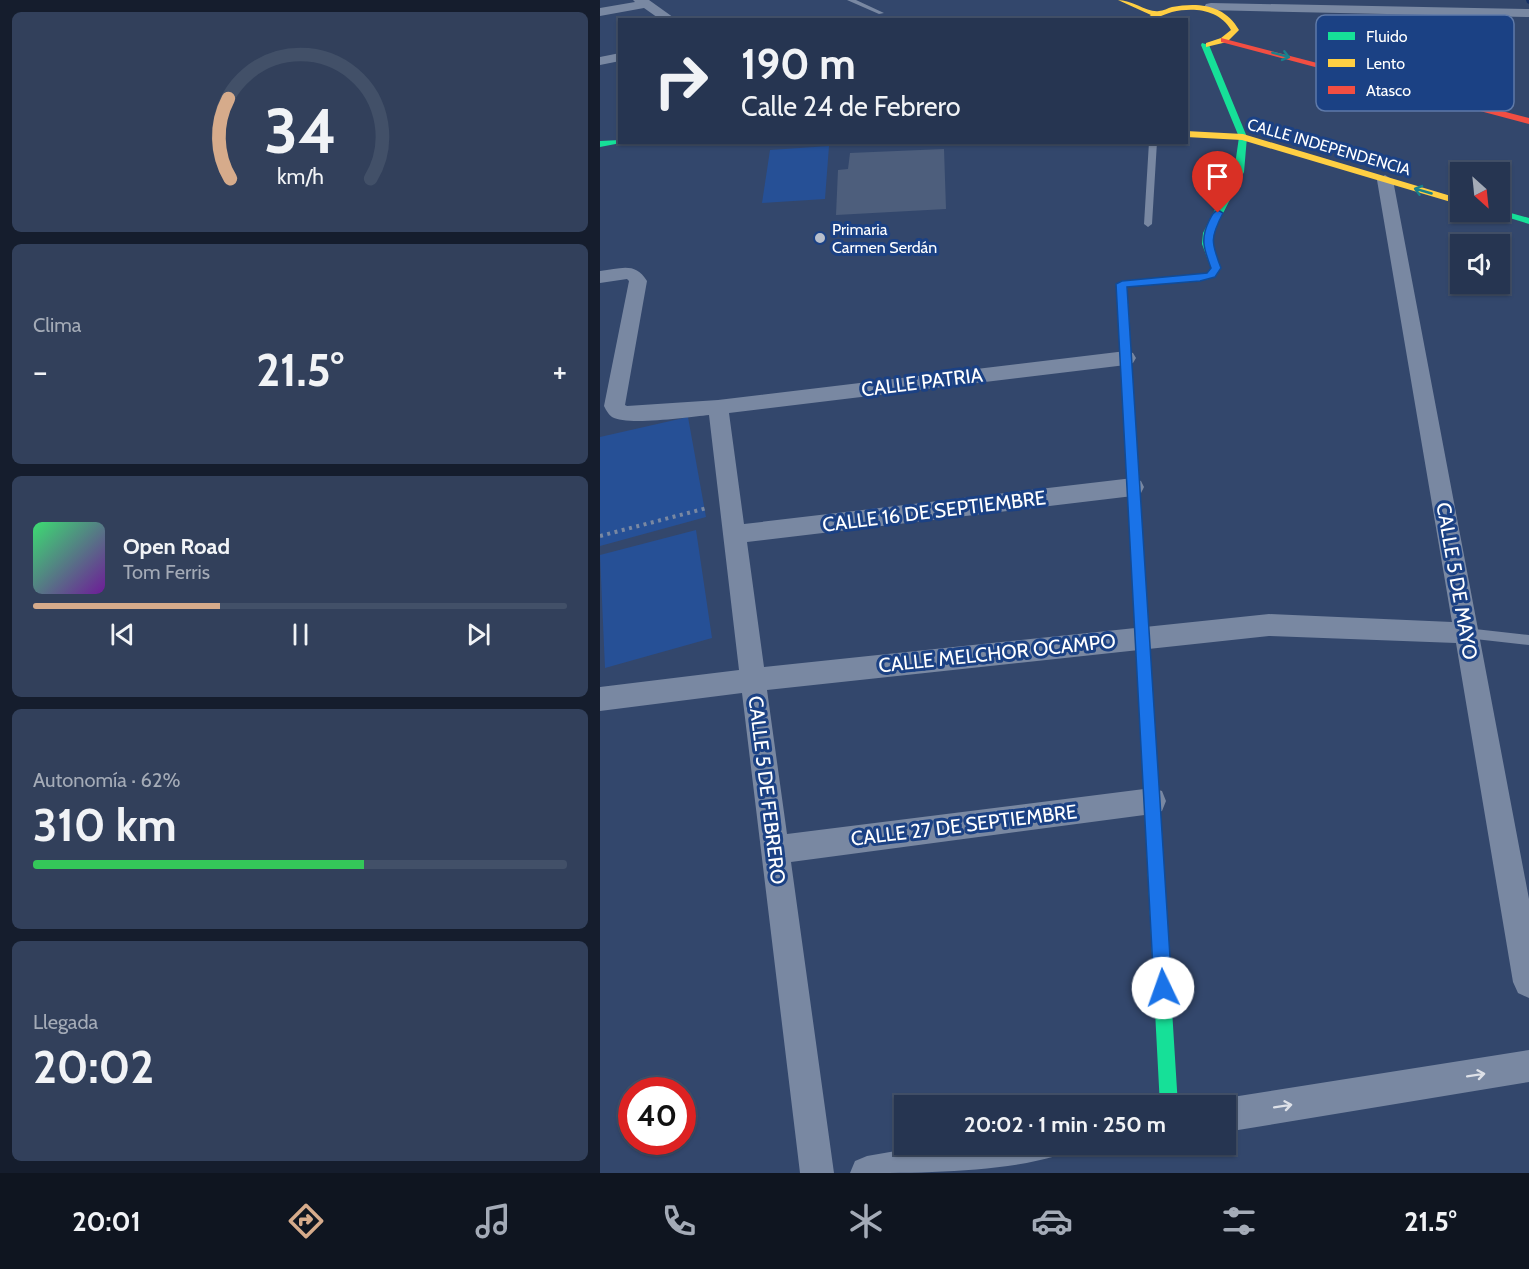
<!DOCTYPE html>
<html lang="es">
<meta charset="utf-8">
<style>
body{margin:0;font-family:Cabin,sans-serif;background:#32405b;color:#f1f3f6;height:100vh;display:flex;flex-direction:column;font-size:22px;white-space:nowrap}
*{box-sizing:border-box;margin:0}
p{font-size:20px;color:#a4abb7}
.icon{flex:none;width:33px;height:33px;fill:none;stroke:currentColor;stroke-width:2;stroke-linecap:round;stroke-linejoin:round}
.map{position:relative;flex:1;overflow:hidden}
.panel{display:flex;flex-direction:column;gap:12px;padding:12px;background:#151d2d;width:600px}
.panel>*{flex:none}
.top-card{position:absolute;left:18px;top:18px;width:570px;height:126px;border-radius:0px;box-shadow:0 2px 4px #0004,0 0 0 2px #425068;background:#263551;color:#f1f3f6;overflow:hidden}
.needle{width:39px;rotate:153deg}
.buttons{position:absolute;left:850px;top:162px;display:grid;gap:12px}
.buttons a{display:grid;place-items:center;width:60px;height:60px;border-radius:0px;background:#263551;box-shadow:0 2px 4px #0004,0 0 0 2px #425068;font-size:30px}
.speed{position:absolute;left:18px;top:1077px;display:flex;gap:12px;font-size:30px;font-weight:700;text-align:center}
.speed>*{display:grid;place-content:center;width:78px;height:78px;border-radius:50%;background:#263551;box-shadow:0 2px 4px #0004,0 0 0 2px #425068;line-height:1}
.speed .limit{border:9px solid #d22;background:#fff;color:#111}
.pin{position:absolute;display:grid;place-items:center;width:51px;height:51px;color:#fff;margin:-62px -26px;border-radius:50% 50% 50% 0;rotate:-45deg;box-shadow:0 0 6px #0007}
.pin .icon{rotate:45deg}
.me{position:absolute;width:66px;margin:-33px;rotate:357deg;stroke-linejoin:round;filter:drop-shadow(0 0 4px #0008)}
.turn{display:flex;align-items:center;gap:21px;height:126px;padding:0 24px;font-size:27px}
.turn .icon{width:78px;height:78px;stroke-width:2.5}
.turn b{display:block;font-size:42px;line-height:51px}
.big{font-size:45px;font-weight:700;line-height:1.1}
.panel .tile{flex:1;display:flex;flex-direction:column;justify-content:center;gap:9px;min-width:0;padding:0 21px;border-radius:9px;background:#32405b}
.panel .dial{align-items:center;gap:0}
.dial svg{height:156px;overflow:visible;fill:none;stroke:#425068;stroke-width:7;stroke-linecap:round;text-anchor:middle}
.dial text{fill:#f1f3f6;stroke:none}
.song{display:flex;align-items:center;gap:18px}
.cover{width:72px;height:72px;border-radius:9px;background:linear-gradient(135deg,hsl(140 70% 55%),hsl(280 70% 35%))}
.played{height:6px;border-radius:3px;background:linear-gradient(90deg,#d6ab8b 35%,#425068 35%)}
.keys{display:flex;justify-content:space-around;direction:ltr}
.heat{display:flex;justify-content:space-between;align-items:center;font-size:33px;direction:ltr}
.charge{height:9px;border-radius:4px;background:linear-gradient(90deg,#34c759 62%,#425068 0)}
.trip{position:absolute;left:294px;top:1095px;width:342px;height:60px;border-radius:0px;background:#263551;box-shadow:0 2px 4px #0004,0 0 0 2px #425068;font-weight:700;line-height:60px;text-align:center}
.dock{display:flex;height:96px;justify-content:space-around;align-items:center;background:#0f1520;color:#a4abb7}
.dock .icon{width:42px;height:42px}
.dock .active{color:#d6ab8b}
.dock b{font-size:27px;color:#f1f3f6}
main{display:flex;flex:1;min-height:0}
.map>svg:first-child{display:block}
.green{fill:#265096}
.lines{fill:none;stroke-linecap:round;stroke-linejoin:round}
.stream{fill:#153064;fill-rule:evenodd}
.building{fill:#4d5e7c}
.path{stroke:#7988a2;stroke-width:4;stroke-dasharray:3 4.5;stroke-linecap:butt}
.lane{fill:#7988a2;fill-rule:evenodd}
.street{fill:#7988a2;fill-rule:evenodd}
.fast{fill:#16e098;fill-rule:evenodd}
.slow{fill:#ffcf43;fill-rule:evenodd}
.jam{fill:#f24e42;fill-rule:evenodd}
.oneway{stroke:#19818c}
.oneway2{stroke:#dee1e8}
.route{fill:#1a73e8;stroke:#114b97;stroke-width:1.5}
.poi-dot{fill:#b8bfcc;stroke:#1b4184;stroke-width:2}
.labels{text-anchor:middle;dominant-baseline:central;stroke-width:6;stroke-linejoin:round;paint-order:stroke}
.far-street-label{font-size:16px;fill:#fff;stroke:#1b4184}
.far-poi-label{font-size:16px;fill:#fff;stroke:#1b4184;text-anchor:start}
.street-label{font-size:20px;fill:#fff;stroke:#1b4184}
.key{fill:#1b4184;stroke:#5f7aa9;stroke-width:1.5}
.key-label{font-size:16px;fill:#fff}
</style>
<main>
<section class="panel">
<div class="tile dial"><svg viewBox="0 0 100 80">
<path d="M14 69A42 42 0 1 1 86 69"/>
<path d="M14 69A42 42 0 0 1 13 28" stroke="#d6ab8b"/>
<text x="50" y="56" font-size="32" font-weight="700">34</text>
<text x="50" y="72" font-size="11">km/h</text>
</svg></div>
<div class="tile"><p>Clima</p>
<div class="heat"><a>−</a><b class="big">21.5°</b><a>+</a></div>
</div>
<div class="tile">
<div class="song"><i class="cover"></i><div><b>Open Road</b><p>Tom Ferris</p></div></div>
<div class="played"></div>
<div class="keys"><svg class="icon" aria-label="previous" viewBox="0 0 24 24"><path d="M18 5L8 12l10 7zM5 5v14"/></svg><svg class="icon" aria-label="pause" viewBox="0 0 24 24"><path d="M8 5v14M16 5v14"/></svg><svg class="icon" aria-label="next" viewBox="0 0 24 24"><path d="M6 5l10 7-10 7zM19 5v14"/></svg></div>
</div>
<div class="tile"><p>Autonomía · 62%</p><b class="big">310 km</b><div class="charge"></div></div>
<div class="tile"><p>Llegada</p><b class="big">20:02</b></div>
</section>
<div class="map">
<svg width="929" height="1173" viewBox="0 0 929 1173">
<rect width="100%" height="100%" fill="#33476c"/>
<path class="green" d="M229,146L225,199L162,203L170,150Z
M88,417L106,517L0,546V437Z
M96,530L112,638L5,668L0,555Z"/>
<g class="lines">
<path class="stream" d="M926,0H929V4L927,3Z"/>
</g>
<path class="building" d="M344,149L346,209L236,215L238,170L248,169L250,153Z"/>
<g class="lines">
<path class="path" d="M0,536L107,508"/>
<path class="lane" d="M247,0H256L284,13L279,14Z
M549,142H557L552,224L548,227L544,224Z
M866,628L929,635V645L866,638L862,637L860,633L862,629Z"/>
<path class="street" d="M33,0H49L77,20H61L44,8L0,16V8L35,2Z
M611,3L929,9V17L606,10L604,7L606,4Z
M20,53V61L0,65V57Z
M785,175L793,180L929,899V998L918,993L913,982L856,643L669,636L167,690L187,834L552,788L562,791L566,801L562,811L552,814L191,862L234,1173H200L142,693L0,711V687L139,670L109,415C89,417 27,426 12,417C9,415 6,410 4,406L29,281L27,279L0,283V271C20,269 35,261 47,281L25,405L27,406L118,400L526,351L533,353L536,358L533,363L526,365L129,413L144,524L533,478L541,481L544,487L541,493L533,496L147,542L164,667L669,614L852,622L777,180Z
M929,1050V1082L626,1132V1106H613L626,1098Z
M336,1144H461L456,1156C399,1173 311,1173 250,1173L255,1161L267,1156Z"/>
<path class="fast" d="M602,43L609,45L647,137L644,172L613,233L612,244L621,268L615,277L604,280L599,277L607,273L611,268L602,244L603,233L634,172L639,137L601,45Z
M20,140V142H26L0,147V141Z
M900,210L929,218V224L890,212Z
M545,682L550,683L552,688L578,1106H560L538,688L540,683Z"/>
<path class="slow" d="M518,0C532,0 548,13 559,11C563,11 568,8 572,7C599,2 625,5 639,30L627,42L606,47V43L621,38L631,30C619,9 593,7 572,12C562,15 555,20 544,20L551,15Z
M586,131L643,134L861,199V205L642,140L586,137Z
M604,274L608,275V279L527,287L552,688L550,693L545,694L540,693L538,688L517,284L522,281Z"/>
<path class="jam" d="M621,38L929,118V124L621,42Z"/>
</g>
<defs><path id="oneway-shaft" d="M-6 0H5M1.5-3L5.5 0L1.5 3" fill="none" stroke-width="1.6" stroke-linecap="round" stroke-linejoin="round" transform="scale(1.5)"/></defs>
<g class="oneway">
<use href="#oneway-shaft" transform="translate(681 55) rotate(15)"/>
<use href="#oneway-shaft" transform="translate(823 191) rotate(-164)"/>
</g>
<g class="oneway2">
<use href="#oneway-shaft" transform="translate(876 1075) rotate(-9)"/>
<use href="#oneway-shaft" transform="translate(683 1106) rotate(-9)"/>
</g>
<path class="route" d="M618,210L623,213C610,238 611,242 621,268L615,277L600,281L527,287L572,988L569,995L563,997L556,995L554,988L516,284L522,281L607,273L611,268C604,249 600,239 609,221C612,215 613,212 618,210Z"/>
<circle class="poi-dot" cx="220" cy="238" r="6"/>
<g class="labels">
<g class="far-street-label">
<text transform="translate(729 147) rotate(16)">CALLE INDEPENDENCIA</text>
</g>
<g class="far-poi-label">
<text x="232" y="229">Primaria<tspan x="232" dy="18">Carmen Serdán</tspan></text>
</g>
<g class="street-label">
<text transform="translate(322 382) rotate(-7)">CALLE PATRIA</text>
<text transform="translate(334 511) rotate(-7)">CALLE 16 DE SEPTIEMBRE</text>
<text transform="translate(857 581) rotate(80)">CALLE 5 DE MAYO</text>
<text transform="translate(397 653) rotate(-6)">CALLE MELCHOR OCAMPO</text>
<text transform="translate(167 790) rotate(83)">CALLE 5 DE FEBRERO</text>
<text transform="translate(364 825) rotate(-7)">CALLE 27 DE SEPTIEMBRE</text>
</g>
</g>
<rect x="716" y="15" width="198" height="96" rx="9" class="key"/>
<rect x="728" y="32" width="27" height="8" fill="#16e098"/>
<rect x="728" y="59" width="27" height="8" fill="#ffcf43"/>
<rect x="728" y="86" width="27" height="8" fill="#f24e42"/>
<g class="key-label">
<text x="766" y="42">Fluido</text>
<text x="766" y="69">Lento</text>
<text x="766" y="96">Atasco</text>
</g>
</svg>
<div class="buttons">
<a><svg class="needle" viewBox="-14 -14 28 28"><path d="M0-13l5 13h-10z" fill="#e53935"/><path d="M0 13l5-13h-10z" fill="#a4abb7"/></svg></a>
<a><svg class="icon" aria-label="sound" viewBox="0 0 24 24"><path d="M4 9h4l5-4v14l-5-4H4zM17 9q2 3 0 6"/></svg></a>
</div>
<div class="speed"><div class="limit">40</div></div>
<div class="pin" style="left:618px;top:213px;background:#d93025"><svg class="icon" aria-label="arrive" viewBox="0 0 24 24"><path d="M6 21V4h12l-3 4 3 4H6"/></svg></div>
<svg class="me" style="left:563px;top:988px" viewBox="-20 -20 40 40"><circle r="19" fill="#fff"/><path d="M0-13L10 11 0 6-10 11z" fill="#1a73e8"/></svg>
<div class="trip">20:02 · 1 min · 250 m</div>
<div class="top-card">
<div class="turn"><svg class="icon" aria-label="right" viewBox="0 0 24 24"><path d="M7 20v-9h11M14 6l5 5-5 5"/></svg><div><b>190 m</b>Calle 24 de Febrero</div></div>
</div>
</div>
</main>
<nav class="dock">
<b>20:01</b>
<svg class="icon active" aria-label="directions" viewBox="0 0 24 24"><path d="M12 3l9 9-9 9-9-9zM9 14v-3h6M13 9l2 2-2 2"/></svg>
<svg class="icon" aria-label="music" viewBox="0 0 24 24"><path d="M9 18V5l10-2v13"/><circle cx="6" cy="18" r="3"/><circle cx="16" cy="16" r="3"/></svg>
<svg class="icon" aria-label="phone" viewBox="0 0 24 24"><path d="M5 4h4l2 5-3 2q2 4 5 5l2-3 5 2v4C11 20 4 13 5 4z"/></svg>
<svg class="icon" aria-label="climate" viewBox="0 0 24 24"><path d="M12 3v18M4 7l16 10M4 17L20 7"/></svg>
<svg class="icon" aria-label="car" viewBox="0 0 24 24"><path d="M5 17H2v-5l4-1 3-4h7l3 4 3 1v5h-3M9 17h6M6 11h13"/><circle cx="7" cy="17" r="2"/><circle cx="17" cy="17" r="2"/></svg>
<svg class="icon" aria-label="filters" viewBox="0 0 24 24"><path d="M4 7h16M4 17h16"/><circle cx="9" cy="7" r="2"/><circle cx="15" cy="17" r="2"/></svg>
<b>21.5°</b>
</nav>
